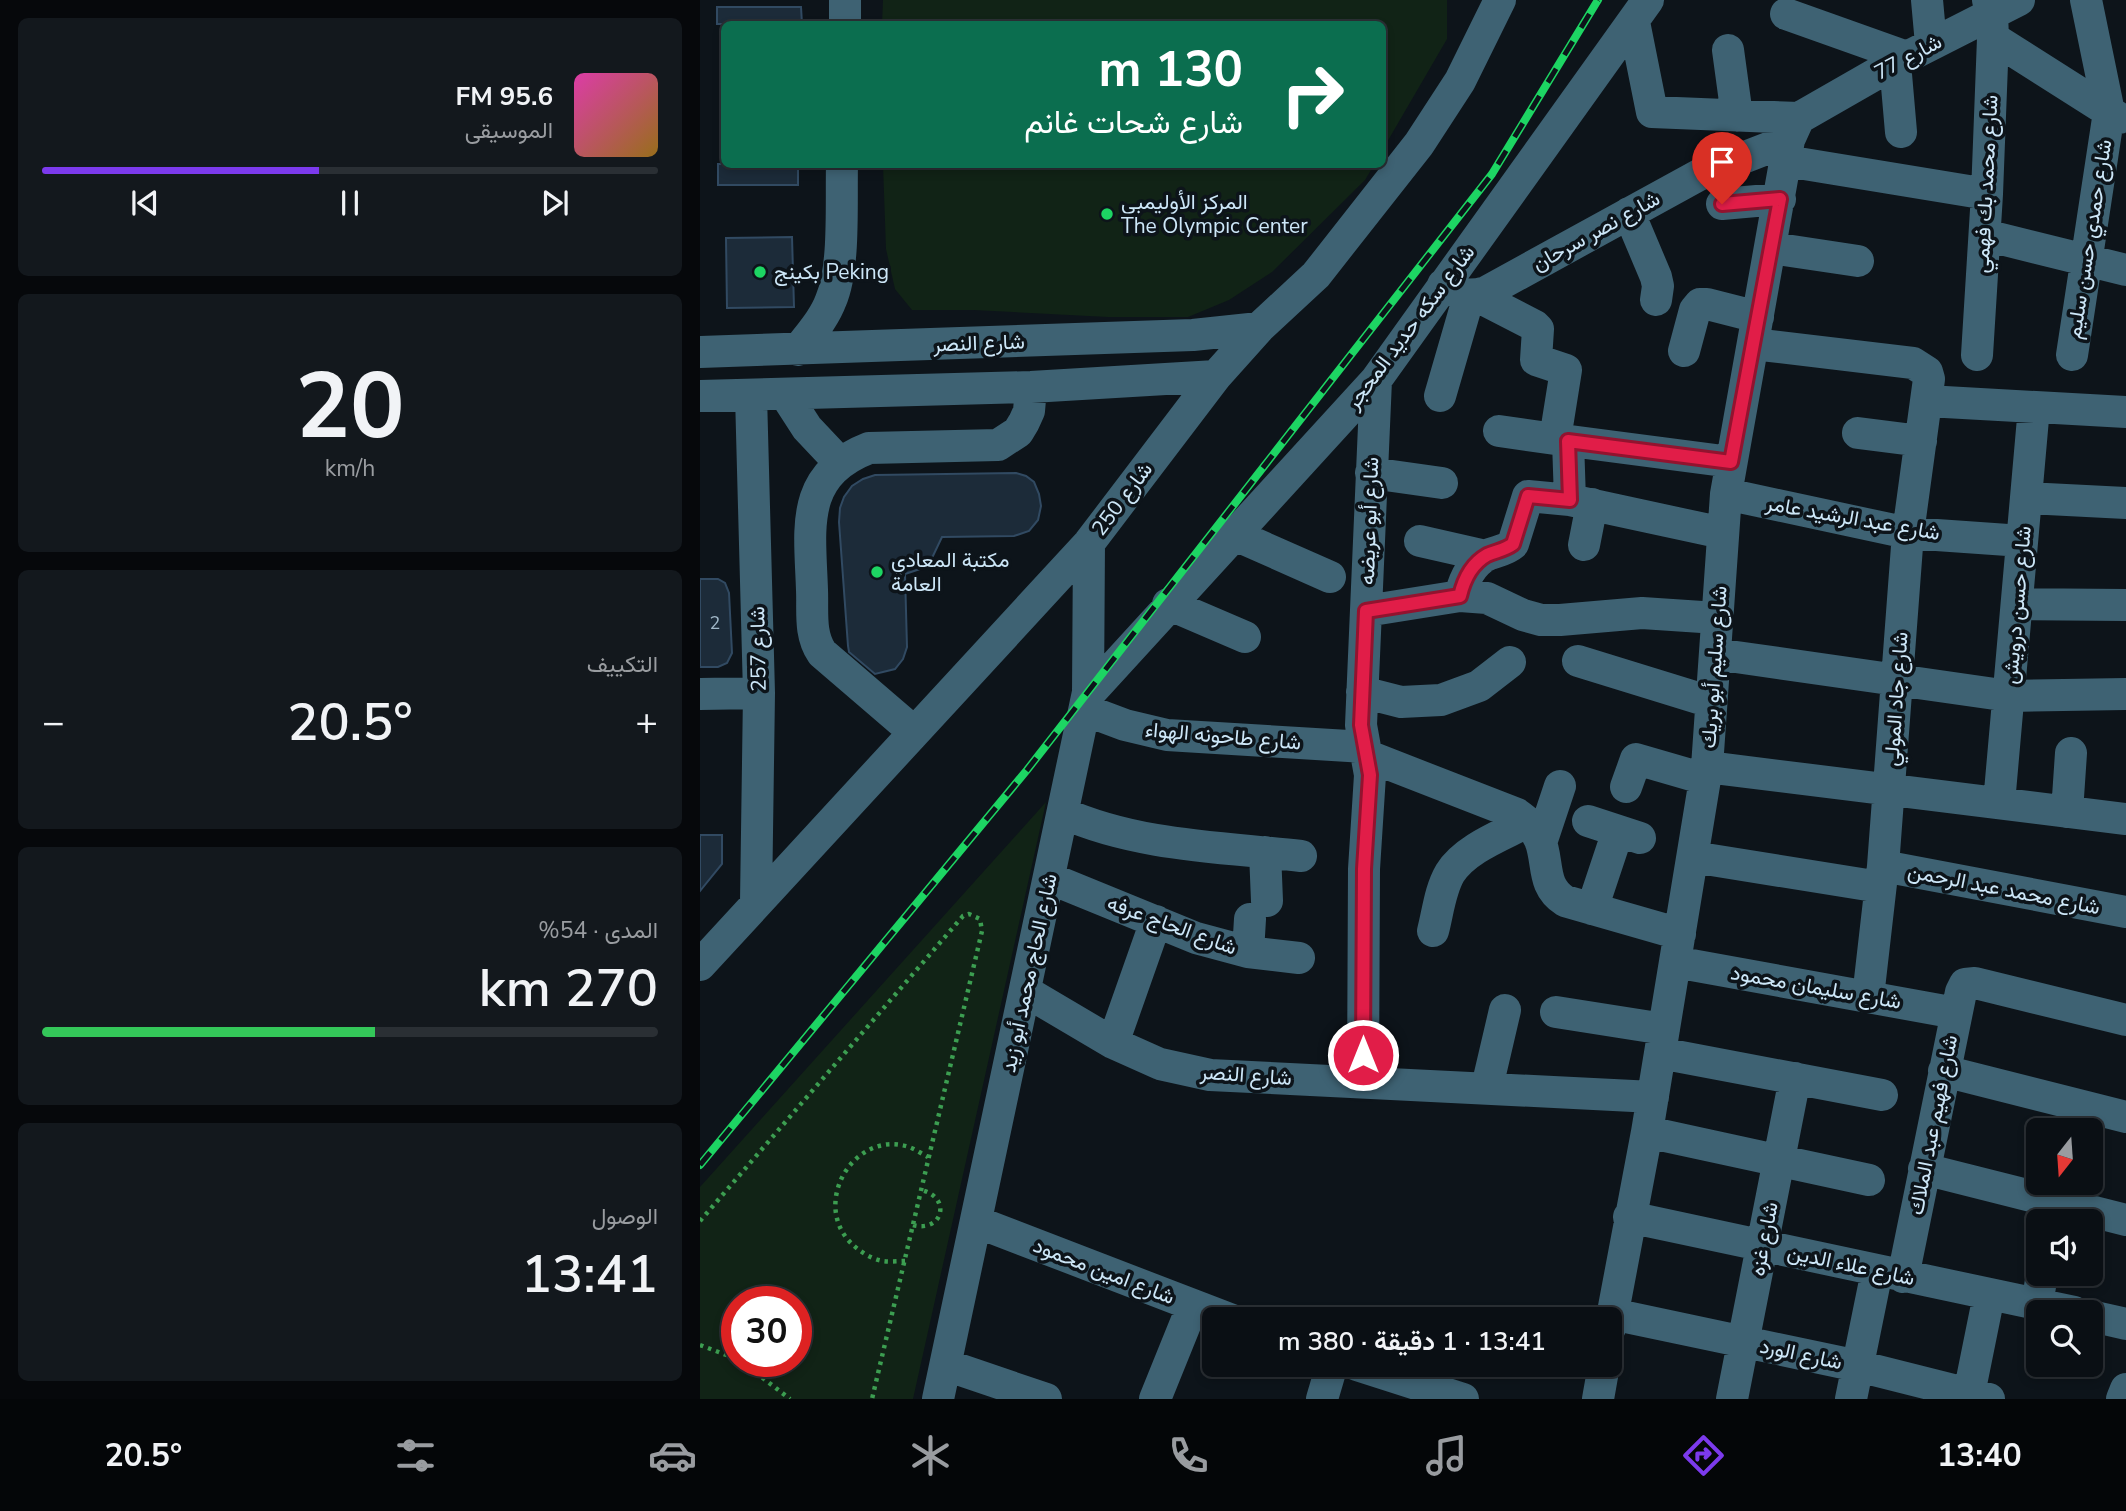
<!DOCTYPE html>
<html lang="ar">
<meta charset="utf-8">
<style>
body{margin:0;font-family:"Nunito Sans",Vazirmatn,sans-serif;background:#13181d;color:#f1f3f6;direction:rtl;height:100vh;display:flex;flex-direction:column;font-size:26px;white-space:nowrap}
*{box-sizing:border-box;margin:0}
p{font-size:23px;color:#999ca0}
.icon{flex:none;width:38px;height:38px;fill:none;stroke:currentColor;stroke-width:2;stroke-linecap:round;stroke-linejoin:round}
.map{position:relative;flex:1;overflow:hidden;direction:ltr}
.panel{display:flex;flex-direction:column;gap:18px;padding:18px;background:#06080b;width:700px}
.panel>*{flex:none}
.top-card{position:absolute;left:21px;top:21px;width:665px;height:147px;border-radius:10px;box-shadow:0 4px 10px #0003,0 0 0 2px #2a2f34;direction:rtl;background:#0b6e4f;color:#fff;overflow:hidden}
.needle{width:46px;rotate:197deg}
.buttons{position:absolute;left:1326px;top:1118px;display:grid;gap:14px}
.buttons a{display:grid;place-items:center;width:77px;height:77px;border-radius:10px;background:#0a0f14;box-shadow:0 4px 10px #0003,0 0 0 2px #2a2f34;font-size:35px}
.speed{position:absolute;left:21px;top:1286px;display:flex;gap:14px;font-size:35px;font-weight:700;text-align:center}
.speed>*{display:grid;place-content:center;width:91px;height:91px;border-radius:50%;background:#0a0f14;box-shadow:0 4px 10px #0003,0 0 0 2px #2a2f34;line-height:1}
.speed .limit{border:10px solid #d22;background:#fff;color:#111}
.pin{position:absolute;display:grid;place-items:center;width:60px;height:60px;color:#fff;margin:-72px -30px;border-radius:50% 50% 50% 0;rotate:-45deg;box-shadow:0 0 7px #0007}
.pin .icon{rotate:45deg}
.me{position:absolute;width:77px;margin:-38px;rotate:0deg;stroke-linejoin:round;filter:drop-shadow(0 0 5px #0008)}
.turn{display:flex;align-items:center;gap:24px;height:147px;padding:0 28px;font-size:32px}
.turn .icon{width:91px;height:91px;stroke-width:2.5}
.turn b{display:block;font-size:49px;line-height:60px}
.big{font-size:52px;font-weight:600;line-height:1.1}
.panel .widget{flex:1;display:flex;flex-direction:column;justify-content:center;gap:10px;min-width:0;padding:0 24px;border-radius:10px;background:#13181d}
.panel .dial{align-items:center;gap:0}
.dial b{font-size:91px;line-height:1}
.song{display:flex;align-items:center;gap:21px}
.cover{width:84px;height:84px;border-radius:10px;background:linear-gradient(135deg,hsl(320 70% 55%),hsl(40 70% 35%))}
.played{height:7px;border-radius:4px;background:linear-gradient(90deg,#7c3aed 45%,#2a2f34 45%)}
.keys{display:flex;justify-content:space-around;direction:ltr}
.heat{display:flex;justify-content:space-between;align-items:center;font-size:38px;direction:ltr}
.charge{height:10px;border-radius:5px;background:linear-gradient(90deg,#34c759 54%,#2a2f34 0)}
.trip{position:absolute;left:502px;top:1307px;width:420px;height:70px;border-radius:10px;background:#0a0f14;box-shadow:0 4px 10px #0003,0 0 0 2px #2a2f34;font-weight:600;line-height:70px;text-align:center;direction:rtl}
.tabs{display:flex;height:112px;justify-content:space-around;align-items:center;background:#040608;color:#999ca0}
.tabs .icon{width:49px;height:49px}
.tabs .selected{color:#7c3aed}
.tabs b{font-size:32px;color:#f1f3f6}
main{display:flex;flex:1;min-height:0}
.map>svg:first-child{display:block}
.green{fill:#112316;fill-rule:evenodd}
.building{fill:#1c2b39;stroke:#314a62;stroke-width:2}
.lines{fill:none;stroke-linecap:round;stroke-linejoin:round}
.path{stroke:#3c9e51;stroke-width:4.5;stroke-dasharray:3.5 5;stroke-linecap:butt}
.minor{stroke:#3e6273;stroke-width:32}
.rail-casing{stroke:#1dd563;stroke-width:8}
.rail{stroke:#0d141a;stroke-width:5;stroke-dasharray:16;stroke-linecap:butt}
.route-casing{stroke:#92132f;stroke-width:18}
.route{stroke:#e11d48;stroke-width:12}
.poi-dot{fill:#1dd563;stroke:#0d141a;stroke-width:2.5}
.labels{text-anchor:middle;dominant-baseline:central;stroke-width:7;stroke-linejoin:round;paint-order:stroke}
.number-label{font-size:18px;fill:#a1b8c8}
.street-label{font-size:21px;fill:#cde7f8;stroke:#0d141a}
.poi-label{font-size:21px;fill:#cde7f8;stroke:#0d141a;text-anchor:start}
</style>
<main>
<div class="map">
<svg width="1426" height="1399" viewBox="0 0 1426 1399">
<rect width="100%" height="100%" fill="#0d141a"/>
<path class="green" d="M183,0H747V39L683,149L682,24H182Z
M183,165V164L674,165L665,180L572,272L529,300L488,317H408L274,310H212L195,289L186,249Z
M346,802L213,1399H0V1187ZM96,1302V1362H37V1302Z"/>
<path class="building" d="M17,7H101L102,24H17Z
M18,164H98V185H18Z
M92,237L94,307L27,308L26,238Z
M316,473L326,476L334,482L339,494L341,506L338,520L329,531L314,536L242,537L231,560L220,569L205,574L207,647L203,659L195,669L175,674L149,652L148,646L139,522L140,508L144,497L152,486L163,479L175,475Z
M0,579H18L25,583L29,593L32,653L27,663L18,667H0Z
M0,835H22V864L0,891Z"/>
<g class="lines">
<path class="path" d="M0,1221L263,916L269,914L280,919L282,931L172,1399
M213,1225C243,1233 252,1197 221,1190
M205,1261C198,1261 190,1262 183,1261C171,1259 159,1251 151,1243C111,1203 154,1129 209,1147C215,1149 222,1154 228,1157
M0,1345L37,1359
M42,1362L90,1399"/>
<path class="minor" d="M1227,0L1231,44
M1086,14L1207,57
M934,22L952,112L1099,118
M145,24V0
M1293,38L1419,118
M1028,50L1037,116
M1195,63L1201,132
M1099,118L1195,63L1319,0
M1086,161L1287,194
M1022,204L1080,199
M929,213L956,277L958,286L956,300
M1285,235L1426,270
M1071,248L1158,261
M743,285C758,295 769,297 786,292L999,175L1089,140
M775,295L835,326L838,329L836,360L866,370L855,439L1031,462
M1053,344L1213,363L1227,372L1229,379L1208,533L1183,866L1168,997
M98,350C110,334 124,319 131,300C145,268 141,202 142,164
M984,351L995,310L1000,304H1007L1058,317
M0,352L493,335L559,328
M1277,355L1287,194L1293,38L1292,14L1288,0
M1372,355L1409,112L1386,0
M85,394L107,428L140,463
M51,395L59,693L56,902
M0,396L331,387L516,376
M740,396L769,296
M1227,401L1426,412
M799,431L855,439
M1158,433L1221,441
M868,441L870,500
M671,473L742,483
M1026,494L1208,533L1322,541
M1326,498L1426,503
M533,534L630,577
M720,541L786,556
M884,545L892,504
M760,596C764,579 771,564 787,555C796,551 805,551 813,544L828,496L870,500L1023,533
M468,604L545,637
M1317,604L1426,605
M666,611L760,596L787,598L823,615L841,620H860L942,613L1017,618
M1015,654L1309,696L1426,694
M878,661L1011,702
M662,692L701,702L741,700L779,686L810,662
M0,694L59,693
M388,695L676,380L948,0
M385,710L425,725L467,735L665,747
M214,732L122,653C109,634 113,611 112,590C110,528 99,475 169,448L298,445L318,432L324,422L329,411L331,387
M668,756L817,814C827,821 835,828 840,840C849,862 841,886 865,901L980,934
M1007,767L1426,819
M926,787L936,759L1005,779
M1299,803L1334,407
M1367,812L1371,753
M363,813C437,846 521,847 601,856
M888,821L940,838
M841,843L860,786
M565,852L567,901
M993,857L1180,887
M1183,866L1426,912
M349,878L496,938L548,952L599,958
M892,909L918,831
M733,931C738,912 740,890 750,873C766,848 803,835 827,822
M548,952L550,919
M975,962L1256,1013
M0,965L389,543L516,376L559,328L616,275L719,144L760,81L800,0
M325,991L413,1043L460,1064L510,1075L953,1097
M856,1012L964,1029
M413,1043L456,921
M960,1053L1182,1095
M1244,1071L1426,1117
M663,1081L664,869L670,775L661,725L676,380
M787,1087L805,1010
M947,1132L1169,1180
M1224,1169L1426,1220
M929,1217L1374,1312
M277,1222L532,1320
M1203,1277L1261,992L1265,984L1275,983L1426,1020
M1337,1305L1342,1274
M912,1314L1158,1366L1289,1399
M1391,1316L1426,1324
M910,1328L947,1132L1007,767L1026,494L1089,140L1099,118
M246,1365L346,1399
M657,1365L763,1399
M238,1399L388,692L389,543
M455,1399L493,1305
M622,1399L632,1365
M898,1399L904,1365
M1032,1399L1095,1078
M1151,1399L1177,1271
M1268,1399L1289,1295
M1422,1399L1426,1389"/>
<g class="rail-casing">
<path id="rail" d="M0,1165L327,770L792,174L898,0"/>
</g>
<use href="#rail" class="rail"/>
</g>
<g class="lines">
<g class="route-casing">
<path id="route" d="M663,1055L664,869L670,775L661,725L666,611L760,596C764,579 771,564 787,555C796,551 805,550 813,544L828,496L870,500L868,441L1031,462L1080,199L1022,204"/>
</g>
<use href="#route" class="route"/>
</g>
<g class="poi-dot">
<circle cx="407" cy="214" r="7"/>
<circle cx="60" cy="272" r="7"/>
<circle cx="177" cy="572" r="7"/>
</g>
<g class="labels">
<g class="number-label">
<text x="15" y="623">2</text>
</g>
<g class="street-label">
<text transform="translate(1208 57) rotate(-28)">شارع 77</text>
<text transform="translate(1286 184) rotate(-87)">شارع محمد بك فهمي</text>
<text transform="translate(896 231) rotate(-29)">شارع نصر سرحان</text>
<text transform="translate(1389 239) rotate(-81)">شارع حمدي حسن سليم</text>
<text transform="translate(710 327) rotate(-53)">شارع سكه حديد المحجر</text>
<text transform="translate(279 343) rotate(-2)">شارع النصر</text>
<text transform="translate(422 499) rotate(-53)">شارع 250</text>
<text transform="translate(1153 518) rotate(10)">شارع عبد الرشيد عامر</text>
<text transform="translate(669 521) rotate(-88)">شارع أبو عريضه</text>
<text transform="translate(1317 605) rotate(-85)">شارع حسن درويش</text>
<text transform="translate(58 649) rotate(-91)">شارع 257</text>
<text transform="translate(1014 667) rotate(-86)">شارع سليم أبو بريك</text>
<text transform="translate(1196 699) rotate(-86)">شارع جاد المولي</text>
<text transform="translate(523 736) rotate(5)">شارع طاحونه الهواء</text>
<text transform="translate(1304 889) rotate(11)">شارع محمد عبد الرحمن</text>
<text transform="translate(472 925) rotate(20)">شارع الحاج عرفه</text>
<text transform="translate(329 973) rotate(-78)">شارع الحاج محمد أبو زيد</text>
<text transform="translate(1116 987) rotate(10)">شارع سليمان محمود</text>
<text transform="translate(546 1075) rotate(4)">شارع النصر</text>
<text transform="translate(1233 1125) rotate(-79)">شارع فهيم عبد الملاك</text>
<text transform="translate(1064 1239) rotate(-79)">شارع غزه</text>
<text transform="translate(1151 1265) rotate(12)">شارع علاء الدين</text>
<text transform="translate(404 1271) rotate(21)">شارع امين محمود</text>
<text transform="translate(1101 1354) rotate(12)">شارع الورد</text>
</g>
<g class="poi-label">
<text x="421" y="202">المركز الأوليمبى<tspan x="421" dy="24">The Olympic Center</tspan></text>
<text x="74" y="272">بكينج Peking</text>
<text x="191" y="560">مكتبة المعادي<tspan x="191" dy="24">العامة</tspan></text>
</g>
</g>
</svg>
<div class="buttons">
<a><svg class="needle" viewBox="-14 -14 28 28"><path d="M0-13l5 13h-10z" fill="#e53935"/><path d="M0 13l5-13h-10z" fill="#999ca0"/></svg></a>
<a><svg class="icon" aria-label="sound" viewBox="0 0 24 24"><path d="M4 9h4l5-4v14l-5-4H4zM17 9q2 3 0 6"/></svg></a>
<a><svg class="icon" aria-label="search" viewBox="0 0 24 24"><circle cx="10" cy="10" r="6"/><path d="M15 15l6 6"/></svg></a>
</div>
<div class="speed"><div class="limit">30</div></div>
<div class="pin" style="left:1022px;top:204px;background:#d93025"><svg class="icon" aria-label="arrive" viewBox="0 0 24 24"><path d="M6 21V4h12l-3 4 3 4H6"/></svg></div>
<svg class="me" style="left:663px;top:1055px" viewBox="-20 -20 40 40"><circle r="17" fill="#e11d48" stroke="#fff" stroke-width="3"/><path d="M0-11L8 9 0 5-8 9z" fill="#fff"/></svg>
<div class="trip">13:41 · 1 دقيقة · 380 m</div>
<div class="top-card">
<div class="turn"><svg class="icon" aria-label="right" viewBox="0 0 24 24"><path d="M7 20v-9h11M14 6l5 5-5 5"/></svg><div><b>130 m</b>شارع شحات غانم</div></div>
</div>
</div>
<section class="panel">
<div class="widget">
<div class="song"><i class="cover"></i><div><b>95.6 FM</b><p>الموسيقى</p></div></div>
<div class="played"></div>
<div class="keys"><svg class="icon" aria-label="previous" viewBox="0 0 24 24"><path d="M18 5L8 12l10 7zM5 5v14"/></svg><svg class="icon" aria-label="pause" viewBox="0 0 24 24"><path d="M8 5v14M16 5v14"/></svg><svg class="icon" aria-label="next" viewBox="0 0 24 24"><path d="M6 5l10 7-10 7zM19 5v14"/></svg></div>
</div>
<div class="widget dial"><b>20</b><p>km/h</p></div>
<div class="widget"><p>التكييف</p>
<div class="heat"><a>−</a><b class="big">20.5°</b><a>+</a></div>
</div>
<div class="widget"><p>المدى · 54%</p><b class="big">270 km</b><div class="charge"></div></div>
<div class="widget"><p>الوصول</p><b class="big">13:41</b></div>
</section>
</main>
<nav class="tabs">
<b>13:40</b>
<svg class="icon selected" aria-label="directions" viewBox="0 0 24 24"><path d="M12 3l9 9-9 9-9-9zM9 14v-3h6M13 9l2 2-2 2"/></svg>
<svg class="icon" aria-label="music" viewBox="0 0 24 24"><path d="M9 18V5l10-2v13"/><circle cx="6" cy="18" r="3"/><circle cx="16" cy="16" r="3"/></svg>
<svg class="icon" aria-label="phone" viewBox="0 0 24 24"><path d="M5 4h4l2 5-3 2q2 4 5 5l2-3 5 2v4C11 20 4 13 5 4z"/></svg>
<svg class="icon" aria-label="climate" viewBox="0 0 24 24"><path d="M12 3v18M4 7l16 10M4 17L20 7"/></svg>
<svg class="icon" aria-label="car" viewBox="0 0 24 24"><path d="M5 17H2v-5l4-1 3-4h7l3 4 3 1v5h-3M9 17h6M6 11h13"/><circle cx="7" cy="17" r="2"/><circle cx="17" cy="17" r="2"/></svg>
<svg class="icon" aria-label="filters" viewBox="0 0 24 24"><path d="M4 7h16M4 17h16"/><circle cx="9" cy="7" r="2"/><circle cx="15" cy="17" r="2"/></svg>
<b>20.5°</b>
</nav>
